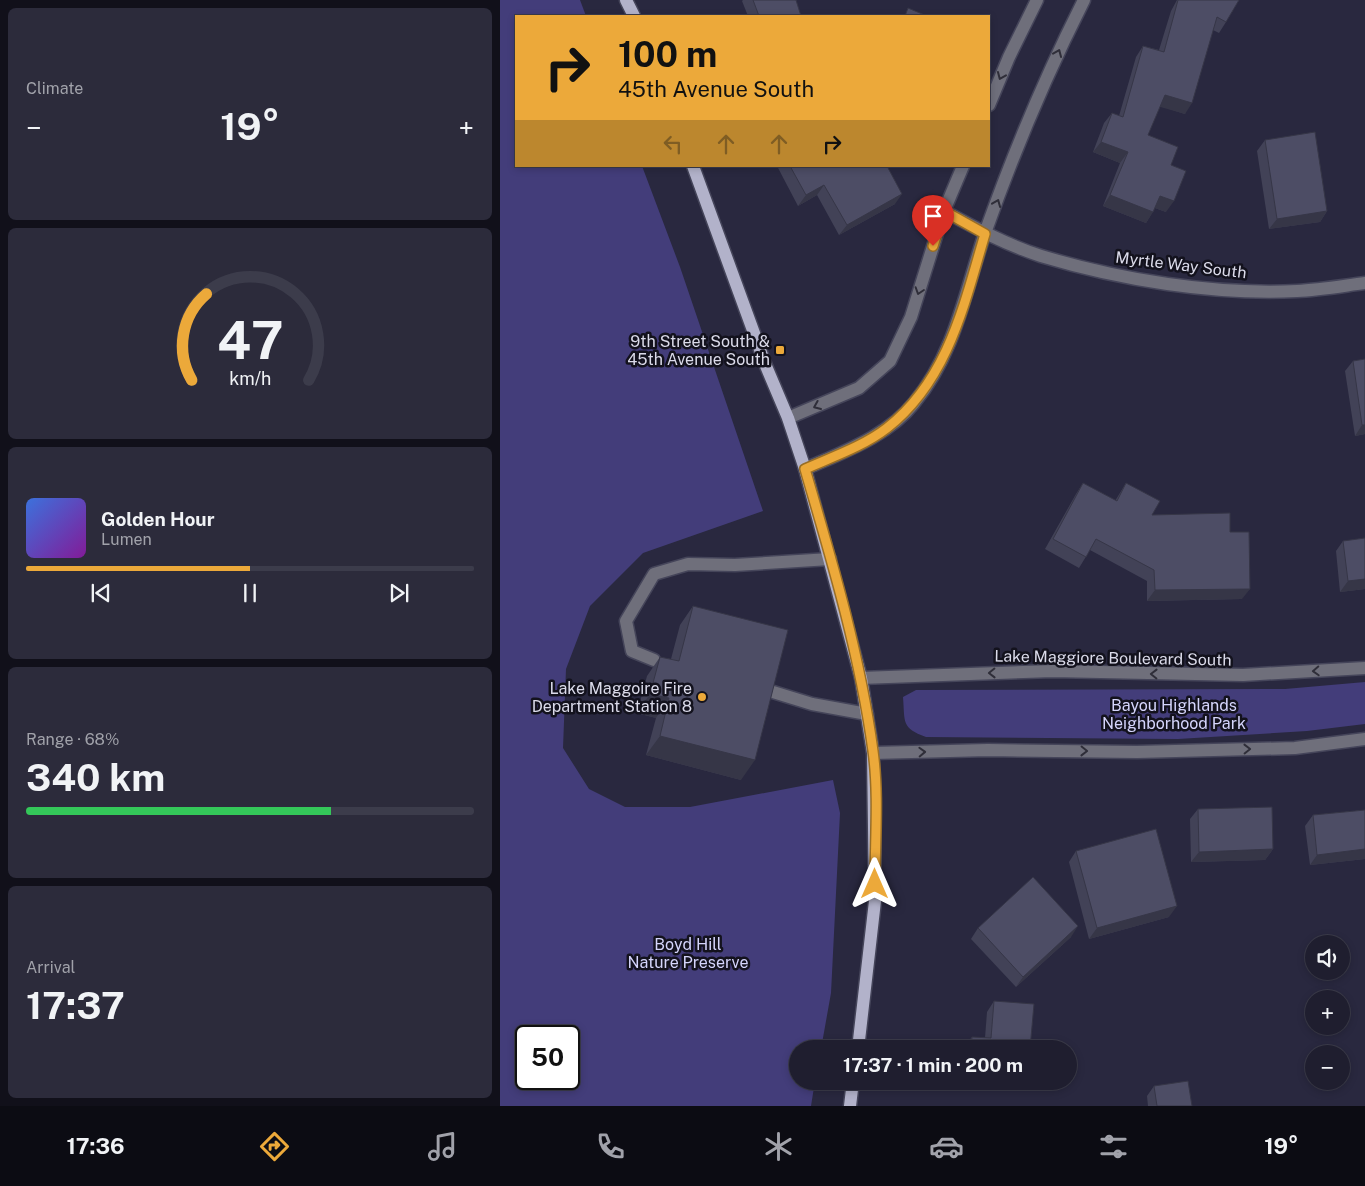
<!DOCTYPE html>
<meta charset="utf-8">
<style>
body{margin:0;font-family:"Public Sans",sans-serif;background:#2c2b3b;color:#f1f3f6;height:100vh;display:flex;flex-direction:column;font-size:19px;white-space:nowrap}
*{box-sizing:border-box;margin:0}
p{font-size:16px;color:#a1a2aa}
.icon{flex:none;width:28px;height:28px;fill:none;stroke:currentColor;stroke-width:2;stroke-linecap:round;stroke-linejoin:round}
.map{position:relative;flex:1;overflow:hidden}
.sheet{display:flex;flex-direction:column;gap:8px;padding:8px;background:#11101a;width:500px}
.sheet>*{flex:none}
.hud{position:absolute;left:15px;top:15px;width:475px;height:152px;border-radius:0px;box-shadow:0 2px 8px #0003,0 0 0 1px #3c3c4b;background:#eca93a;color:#111;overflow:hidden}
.controls{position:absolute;left:805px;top:935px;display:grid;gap:10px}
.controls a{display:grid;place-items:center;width:45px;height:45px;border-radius:50%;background:#1f1e2f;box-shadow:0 2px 8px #0003,0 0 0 1px #3c3c4b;font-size:25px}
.speed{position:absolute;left:15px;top:1025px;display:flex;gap:10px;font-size:25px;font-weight:700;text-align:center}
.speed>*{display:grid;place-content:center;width:65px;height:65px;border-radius:50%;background:#1f1e2f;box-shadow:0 2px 8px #0003,0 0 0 1px #3c3c4b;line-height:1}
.speed .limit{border:2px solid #111;border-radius:8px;background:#fff;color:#111}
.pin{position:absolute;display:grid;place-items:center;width:42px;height:42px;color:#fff;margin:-51px -21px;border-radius:50% 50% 50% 0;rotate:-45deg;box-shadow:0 0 5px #0007}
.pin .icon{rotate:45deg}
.me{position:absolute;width:55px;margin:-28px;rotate:0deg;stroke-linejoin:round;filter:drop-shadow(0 0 4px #0008)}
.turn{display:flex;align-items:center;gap:18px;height:105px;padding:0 20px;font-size:22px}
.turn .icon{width:65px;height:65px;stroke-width:2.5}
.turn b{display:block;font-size:35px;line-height:42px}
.lanes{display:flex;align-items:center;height:48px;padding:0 20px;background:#0003;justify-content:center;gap:25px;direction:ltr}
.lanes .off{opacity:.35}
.big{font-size:38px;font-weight:700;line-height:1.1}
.sheet .card{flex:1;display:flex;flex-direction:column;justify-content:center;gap:8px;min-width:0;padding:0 18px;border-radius:8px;background:#2c2b3b}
.sheet .dial{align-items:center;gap:0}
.dial svg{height:130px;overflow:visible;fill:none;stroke:#3c3c4b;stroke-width:7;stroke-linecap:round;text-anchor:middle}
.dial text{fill:#f1f3f6;stroke:none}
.song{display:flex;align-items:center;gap:15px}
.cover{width:60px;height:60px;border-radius:8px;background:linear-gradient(135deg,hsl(220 70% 55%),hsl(290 70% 35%))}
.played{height:5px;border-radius:2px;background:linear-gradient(90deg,#eca93a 50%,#3c3c4b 50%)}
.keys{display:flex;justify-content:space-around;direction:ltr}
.heat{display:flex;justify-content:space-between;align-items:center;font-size:28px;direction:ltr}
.charge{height:8px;border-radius:4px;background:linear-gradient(90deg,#34c759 68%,#3c3c4b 0)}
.trip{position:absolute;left:289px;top:1040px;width:288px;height:50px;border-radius:25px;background:#1f1e2f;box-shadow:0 2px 8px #0003,0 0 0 1px #3c3c4b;font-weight:700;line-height:50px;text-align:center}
.tab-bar{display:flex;height:80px;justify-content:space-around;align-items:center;background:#0c0c13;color:#a1a2aa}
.tab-bar .icon{width:35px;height:35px}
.tab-bar .active{color:#eca93a}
.tab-bar b{font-size:22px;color:#f1f3f6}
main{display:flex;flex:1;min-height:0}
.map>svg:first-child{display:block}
.green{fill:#433d7a;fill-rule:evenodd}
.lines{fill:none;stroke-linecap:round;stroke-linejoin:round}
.minor-casing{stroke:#45455a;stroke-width:15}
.major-casing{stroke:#45455a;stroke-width:15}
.minor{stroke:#6f6f7b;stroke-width:12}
.major{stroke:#b2b2ca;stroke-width:12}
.wall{fill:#424257}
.shaded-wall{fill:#363647}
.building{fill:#4d4d65;stroke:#363647}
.oneway{stroke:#2f2e39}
.route-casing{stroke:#996e26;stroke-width:12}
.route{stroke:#eca93a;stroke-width:9}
.poi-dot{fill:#eca93a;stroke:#13121d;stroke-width:2}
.labels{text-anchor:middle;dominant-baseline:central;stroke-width:5;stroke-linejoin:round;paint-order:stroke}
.street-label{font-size:16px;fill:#dbdbea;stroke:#13121d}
.poi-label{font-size:16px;fill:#dbdbea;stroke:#13121d;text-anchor:end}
.park-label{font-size:16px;fill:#d5d5fc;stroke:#13121d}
</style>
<main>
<section class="sheet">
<div class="card"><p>Climate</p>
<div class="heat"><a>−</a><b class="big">19°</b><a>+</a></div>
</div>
<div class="card dial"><svg viewBox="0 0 100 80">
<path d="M14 69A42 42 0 1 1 86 69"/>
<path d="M14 69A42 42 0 0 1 23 16" stroke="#eca93a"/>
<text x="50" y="56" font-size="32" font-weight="700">47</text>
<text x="50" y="72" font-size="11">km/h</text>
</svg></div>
<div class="card">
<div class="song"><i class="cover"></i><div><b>Golden Hour</b><p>Lumen</p></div></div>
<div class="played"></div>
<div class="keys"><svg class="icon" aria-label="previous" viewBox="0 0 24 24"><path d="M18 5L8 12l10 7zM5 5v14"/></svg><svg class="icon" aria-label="pause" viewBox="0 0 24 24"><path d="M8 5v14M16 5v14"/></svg><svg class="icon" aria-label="next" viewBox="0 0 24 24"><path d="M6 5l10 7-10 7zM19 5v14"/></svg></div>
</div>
<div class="card"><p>Range · 68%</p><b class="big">340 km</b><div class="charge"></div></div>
<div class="card"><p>Arrival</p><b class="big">17:37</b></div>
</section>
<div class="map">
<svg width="865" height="1106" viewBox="0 0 865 1106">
<rect width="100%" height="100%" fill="#29283f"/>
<path class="green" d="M0,0H80L86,16H16V166H142L180,267L263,511L143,553L90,606L66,669L63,748L89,789L125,807H190L333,780L340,813L331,993L321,1049H298V1081H315L311,1106H0ZM26,1036H69V1079H26Z
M865,682V724L807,731L678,739L426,737C401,728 405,722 403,697L416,690L785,689Z"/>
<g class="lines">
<g class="minor-casing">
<path id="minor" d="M489,105L509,57L537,0
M444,211C475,228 507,245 541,256C621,280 713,295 797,291C819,290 842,286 865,283
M288,418L359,388L390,361L411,317L444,211L463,166
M305,469C343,452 388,436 414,403C455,354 465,292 485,233C513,154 546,75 584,0
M154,660L132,651L126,621L154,574L188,564L235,565L330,559
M361,678L553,671L743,675L865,668
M273,692L312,704L367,714
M373,753L488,750L637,752L795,748L865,739"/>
</g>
<g class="major-casing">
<path id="major" d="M126,0L134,16
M193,166L266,366L288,418L305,469L361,678L373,753L375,901L358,1049
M350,1106L353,1081"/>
</g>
<use href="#minor" class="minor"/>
<use href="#major" class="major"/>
</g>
<path class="wall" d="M243,0H296L301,16H248L242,1Z
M677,0H739L726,22L719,33L713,30L685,114L660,106L648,135L671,165L666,212L655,208L646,223L603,206L620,163L593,152L604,123L612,113L619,116L636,57L643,46L659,50L671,11Z
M765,140L827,211L820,222L769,229L757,151Z
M277,166H387L395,204L339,235L317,195L298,206Z
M865,359V434L855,436L845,371L853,361Z
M583,483L615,501L626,483L652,515L730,532L742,599L647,601V581L590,550L579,568L545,549L576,494Z
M843,541L865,589L840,592L836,551Z
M193,606L241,780L146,755L156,718L137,713L147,676L160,657L171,659L180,625Z
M698,809L773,849L765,860L691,862L690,819Z
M865,810V859L810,865L805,826L813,815Z
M576,851L669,917L589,939L569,862Z
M478,928L571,937L516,987L471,939Z
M494,1001L530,1049H464V1047L472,1037L485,1038L487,1012Z
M654,1086L692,1106H648L647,1096Z"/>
<path class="shaded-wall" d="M665,95L692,103L685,114L657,106Z
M601,142L628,152L620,163L593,152Z
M324,185L317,195L298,206L306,195Z
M402,194L395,204L339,235L347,225Z
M610,195L653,212L646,223L603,206Z
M660,196L674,201L666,212L652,207Z
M827,211L820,222L769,229L777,219Z
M862,425H865V434L855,436Z
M865,579V589L840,592L848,581Z
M750,589L742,599L647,601L655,590Z
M150,694L169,698L156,718L137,713Z
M160,736L255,760L241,780L146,755Z
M773,849L765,860L691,862L699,852Z
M865,849V859L810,865L817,855Z
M677,906L669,917L589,939L597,928Z
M578,926L571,937L516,987L523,977Z
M464,1081H526L520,1089L461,1084Z"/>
<path class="building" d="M253,0H296L301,16H259Z
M678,0H739L726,22L717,17L692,103L665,95L648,135L678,147L671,165L686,171L674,201L660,196L653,212L610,195L628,152L601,142L612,113L623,117L643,46L664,52Z
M408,8L427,16H405Z
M815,132L827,211L777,219L765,140Z
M290,166H387L402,194L347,225L324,185L306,195Z
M865,359V425H862L853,361Z
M583,483L617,501L626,483L660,501L652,515L730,513V532H749L750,589L655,590L654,570L596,539L586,557L553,539Z
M865,538V579L848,581L843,541Z
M193,606L288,630L255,760L160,736L169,698L150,694L160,657L179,661Z
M772,807L773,849L699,852L698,809Z
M865,810V849L817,855L813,815Z
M656,829L677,906L597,928L576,851Z
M533,877L578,926L523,977L478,928Z
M494,1001L534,1004L530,1049H471L472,1037L491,1038Z
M688,1081L692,1106H657L654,1086Z"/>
<defs><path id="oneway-chevron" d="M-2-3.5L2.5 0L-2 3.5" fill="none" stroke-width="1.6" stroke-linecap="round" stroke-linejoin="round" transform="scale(1.25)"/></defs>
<g class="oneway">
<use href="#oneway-chevron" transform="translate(558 53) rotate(-67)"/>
<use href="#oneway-chevron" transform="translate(501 76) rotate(113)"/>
<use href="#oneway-chevron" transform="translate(497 203) rotate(-68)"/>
<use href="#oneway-chevron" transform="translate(419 291) rotate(108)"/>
<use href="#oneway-chevron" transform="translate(317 406) rotate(157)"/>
<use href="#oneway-chevron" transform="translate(816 671) rotate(177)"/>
<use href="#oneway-chevron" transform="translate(492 673) rotate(179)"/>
<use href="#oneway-chevron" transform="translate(654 674) rotate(-179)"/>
<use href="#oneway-chevron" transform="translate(747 749) rotate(-1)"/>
<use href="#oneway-chevron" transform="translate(584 751) rotate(1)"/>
<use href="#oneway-chevron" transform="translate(422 752) rotate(-2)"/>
</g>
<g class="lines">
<g class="route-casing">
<path id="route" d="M375,884C375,840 379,794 373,751C360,655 332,561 305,469C332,457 364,446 387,428C448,380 464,305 485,234L444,211L433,246"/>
</g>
<use href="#route" class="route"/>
</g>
<g class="poi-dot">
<rect x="275" y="345" width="10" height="10" rx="2.5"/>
<circle cx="202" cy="697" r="5"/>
</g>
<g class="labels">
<g class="street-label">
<text transform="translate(681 265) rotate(7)">Myrtle Way South</text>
<text transform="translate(613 658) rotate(1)">Lake Maggiore Boulevard South</text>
</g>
<g class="poi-label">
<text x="270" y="341">9th Street South &amp;<tspan x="270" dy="18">45th Avenue South</tspan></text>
<text x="192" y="688">Lake Maggoire Fire<tspan x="192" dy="18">Department Station 8</tspan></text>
</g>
<g class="park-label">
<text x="674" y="705">Bayou Highlands<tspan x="674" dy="18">Neighborhood Park</tspan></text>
<text x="188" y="944">Boyd Hill<tspan x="188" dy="18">Nature Preserve</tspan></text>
</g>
</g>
</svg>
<div class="controls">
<a><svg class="icon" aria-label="sound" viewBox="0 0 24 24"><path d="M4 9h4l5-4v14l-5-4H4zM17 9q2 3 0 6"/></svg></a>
<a>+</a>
<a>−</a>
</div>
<div class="speed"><div class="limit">50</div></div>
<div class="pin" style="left:433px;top:246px;background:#d93025"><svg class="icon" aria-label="arrive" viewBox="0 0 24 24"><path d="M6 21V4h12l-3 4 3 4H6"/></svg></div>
<svg class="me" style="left:375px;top:884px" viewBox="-20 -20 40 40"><path d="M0-17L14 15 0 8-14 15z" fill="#eca93a" stroke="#fff" stroke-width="4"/></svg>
<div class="trip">17:37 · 1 min · 200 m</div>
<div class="hud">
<div class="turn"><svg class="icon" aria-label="right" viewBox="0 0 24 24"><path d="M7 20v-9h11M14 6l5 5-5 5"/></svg><div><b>100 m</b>45th Avenue South</div></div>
<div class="lanes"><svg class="icon off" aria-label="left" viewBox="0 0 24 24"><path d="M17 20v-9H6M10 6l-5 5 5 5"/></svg><svg class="icon off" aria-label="ahead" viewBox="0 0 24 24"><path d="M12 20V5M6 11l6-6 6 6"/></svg><svg class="icon off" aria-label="ahead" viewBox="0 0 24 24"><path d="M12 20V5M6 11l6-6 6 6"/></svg><svg class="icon" aria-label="right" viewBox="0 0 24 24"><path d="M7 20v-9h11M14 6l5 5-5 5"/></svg></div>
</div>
</div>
</main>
<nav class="tab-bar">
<b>17:36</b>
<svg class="icon active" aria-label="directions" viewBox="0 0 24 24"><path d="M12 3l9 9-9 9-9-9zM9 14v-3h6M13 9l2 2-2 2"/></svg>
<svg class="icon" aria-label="music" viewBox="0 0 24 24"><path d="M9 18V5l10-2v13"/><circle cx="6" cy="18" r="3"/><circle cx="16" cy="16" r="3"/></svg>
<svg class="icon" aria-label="phone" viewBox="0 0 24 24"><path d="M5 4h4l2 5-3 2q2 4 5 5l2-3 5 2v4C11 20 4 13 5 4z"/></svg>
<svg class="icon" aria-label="climate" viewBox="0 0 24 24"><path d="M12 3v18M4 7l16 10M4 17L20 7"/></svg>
<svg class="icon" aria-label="car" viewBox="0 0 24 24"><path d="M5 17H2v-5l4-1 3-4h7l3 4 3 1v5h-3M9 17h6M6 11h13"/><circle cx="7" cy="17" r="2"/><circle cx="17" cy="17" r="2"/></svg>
<svg class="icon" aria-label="filters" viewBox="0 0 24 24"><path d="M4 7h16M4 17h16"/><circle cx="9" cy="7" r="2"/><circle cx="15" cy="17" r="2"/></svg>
<b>19°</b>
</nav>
